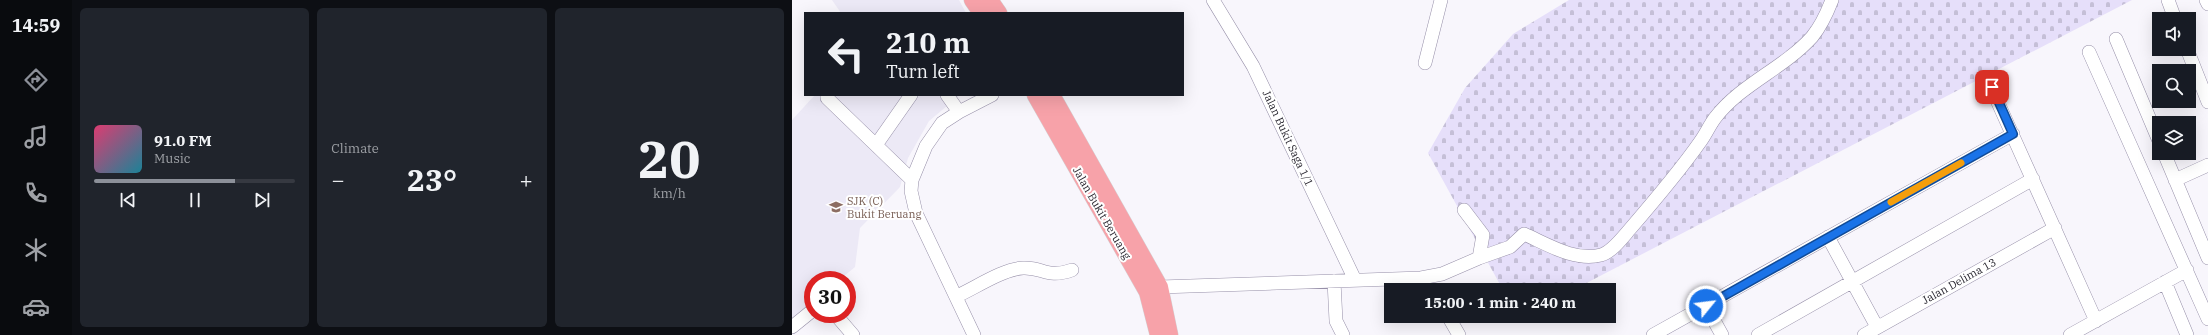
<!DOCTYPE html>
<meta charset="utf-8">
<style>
body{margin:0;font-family:"IBM Plex Serif",serif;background:#20242c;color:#f1f3f6;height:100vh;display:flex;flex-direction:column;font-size:15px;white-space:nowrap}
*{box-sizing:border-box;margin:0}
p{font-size:13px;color:#9ea1a6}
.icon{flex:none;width:22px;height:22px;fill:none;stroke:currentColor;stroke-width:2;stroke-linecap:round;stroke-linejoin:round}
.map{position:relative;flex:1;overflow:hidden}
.sheet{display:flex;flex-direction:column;gap:8px;padding:8px;background:#0d0f14;width:720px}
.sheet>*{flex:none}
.guide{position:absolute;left:12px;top:12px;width:380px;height:84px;border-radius:0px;box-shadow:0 4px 16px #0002;background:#171b24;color:#f1f3f6;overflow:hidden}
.buttons{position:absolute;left:1360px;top:12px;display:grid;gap:8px}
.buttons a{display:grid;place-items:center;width:44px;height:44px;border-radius:0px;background:#171b24;box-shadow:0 4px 16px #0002;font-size:20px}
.speed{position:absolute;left:12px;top:271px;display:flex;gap:8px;font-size:20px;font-weight:700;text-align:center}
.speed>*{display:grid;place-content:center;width:52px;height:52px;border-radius:50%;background:#171b24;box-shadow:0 4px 16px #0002;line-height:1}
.speed .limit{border:6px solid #d22;background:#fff;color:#111}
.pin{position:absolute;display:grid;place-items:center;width:34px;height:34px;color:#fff;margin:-17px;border-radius:8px;box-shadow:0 2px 6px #0006}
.me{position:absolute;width:44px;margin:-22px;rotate:61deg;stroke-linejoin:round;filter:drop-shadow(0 0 3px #0008)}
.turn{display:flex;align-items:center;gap:14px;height:84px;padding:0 16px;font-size:18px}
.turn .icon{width:52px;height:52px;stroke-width:2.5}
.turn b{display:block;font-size:28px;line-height:34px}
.big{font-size:30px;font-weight:700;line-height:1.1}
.sheet .tile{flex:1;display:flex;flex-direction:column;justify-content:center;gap:6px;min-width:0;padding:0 14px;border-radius:6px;background:#20242c}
.sheet .dial{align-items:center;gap:0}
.dial b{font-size:52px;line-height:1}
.song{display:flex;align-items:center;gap:12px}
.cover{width:48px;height:48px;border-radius:6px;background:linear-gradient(135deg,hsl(340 70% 55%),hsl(190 70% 35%))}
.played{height:4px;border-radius:2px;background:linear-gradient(90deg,#8c9099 70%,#363941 70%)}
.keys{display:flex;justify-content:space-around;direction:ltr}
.heat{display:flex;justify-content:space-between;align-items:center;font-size:22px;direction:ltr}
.sheet .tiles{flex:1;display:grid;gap:8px;grid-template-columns:repeat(3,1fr)}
.trip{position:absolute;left:592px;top:283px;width:232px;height:40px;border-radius:0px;background:#171b24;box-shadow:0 4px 16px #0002;font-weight:700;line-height:40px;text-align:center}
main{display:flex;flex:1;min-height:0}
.tabs{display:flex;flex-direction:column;width:72px;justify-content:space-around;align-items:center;background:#090b0e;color:#9ea1a6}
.tabs .icon{width:28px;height:28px}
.tabs .on{color:#8c9099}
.tabs b{font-size:18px;color:#f1f3f6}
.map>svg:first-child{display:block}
.built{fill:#ece9f6}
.cemetery{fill:url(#cemetery-stones)}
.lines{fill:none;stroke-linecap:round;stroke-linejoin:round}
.minor-casing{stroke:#9790a9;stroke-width:14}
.major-casing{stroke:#d4d4d6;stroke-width:17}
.minor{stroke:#fff;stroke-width:13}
.major{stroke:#f7a2a9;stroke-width:16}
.route-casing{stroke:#114b97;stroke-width:10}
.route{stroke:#1a73e8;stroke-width:7}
.slow{stroke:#f59e0b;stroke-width:7}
.labels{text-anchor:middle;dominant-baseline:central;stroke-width:4;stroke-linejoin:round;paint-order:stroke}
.street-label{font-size:11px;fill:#2a2831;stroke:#fff}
.education-label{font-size:11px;fill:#785e54;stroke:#fff;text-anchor:start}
</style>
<main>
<nav class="tabs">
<b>14:59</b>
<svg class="icon on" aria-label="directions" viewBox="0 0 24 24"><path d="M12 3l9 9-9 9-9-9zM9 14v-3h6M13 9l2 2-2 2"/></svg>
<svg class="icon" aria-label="music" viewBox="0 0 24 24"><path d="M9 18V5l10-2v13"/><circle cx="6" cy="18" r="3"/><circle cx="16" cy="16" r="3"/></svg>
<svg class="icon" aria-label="phone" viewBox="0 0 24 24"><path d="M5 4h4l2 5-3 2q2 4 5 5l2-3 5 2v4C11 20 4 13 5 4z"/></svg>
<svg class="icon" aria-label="climate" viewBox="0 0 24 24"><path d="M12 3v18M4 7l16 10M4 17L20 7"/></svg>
<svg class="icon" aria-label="car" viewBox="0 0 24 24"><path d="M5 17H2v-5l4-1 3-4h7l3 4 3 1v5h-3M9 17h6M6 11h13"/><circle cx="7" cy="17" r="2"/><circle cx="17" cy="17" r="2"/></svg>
</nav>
<section class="sheet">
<div class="tiles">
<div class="tile">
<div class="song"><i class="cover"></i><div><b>91.0 FM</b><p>Music</p></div></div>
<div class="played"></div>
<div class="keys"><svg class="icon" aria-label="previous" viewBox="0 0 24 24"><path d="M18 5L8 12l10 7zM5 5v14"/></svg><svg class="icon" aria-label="pause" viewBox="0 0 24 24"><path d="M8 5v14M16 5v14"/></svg><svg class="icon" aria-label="next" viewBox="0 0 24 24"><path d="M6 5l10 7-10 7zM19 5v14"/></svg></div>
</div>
<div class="tile"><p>Climate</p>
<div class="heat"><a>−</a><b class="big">23°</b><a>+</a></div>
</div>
<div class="tile dial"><b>20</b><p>km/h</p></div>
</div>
</section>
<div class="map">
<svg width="1416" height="335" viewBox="0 0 1416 335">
<defs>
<pattern id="cemetery-stones" width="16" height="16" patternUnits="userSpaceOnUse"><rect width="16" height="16" fill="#e6dffa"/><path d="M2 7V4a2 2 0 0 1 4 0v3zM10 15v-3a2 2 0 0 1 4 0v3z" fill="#c5bfd7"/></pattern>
</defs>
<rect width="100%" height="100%" fill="#f8f6fc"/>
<path class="built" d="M40,0H167L174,13H49Z
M23,95H168L137,121L116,158L108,187L68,228L63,267L47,280H21V301L0,319V120Z"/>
<path class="cemetery" d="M777,0H1340L781,290H711L636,153L673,88L721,34Z"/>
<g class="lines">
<g class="minor-casing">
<path id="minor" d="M421,0L461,66L563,280
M1376,0L1383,19
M1414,0L1416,4
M1324,39L1367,141
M1395,49L1416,102
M1297,52L1416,319
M633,63L649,0
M1199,87L1304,321
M155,95L167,112
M35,98L120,180
M84,145L119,95
M1372,153L1416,258
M1383,180L1416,165
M1036,237L1085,327
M687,258L718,247L732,234C755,244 783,262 809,255C820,252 831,237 838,229C863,200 887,172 908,142C914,134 917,126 923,118C949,84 991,69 1020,37C1029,26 1035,13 1040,0
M542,281L544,321L551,335
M1373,282L1395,335
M368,287L629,278L650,274L687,258L691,235L672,210
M165,296C183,288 211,269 231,268C252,267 254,279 280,270
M914,306L930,335
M43,314L61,335
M656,316L667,335
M0,327L21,310
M182,335L124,213L119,191L120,180L134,146L150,123L167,112L200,95
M861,335L1221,134
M966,335L1241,179
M1072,335L1263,228
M1278,335L1395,270"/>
</g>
<g class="major-casing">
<path id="major" d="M180,0L189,13
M198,0L207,13
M243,95L355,292L366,335
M260,95L368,287L378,335"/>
</g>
<use href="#minor" class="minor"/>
<use href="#major" class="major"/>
</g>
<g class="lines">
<g class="route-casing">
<path id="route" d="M914,306L1221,134L1200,87"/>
</g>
<use href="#route" class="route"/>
<path class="slow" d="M1099,202L1169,163"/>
</g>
<defs>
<g id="school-bare" transform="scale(1.08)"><path d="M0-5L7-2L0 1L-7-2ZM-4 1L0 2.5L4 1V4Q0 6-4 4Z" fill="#8d6e63" stroke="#fff" stroke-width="2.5" paint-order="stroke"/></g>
</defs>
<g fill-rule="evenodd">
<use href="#school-bare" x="44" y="207"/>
</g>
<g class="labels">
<g class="street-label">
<text transform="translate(496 138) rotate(65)">Jalan Bukit Saga 1/1</text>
<text transform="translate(310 213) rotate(60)">Jalan Bukit Beruang</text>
<text transform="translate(1167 281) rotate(-29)">Jalan Delima 13</text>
</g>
<g class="education-label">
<text x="55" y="201">SJK (C)<tspan x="55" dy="13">Bukit Beruang</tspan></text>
</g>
</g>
</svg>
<div class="buttons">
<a><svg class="icon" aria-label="sound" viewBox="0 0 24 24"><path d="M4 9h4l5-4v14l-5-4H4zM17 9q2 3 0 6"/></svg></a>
<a><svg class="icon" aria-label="search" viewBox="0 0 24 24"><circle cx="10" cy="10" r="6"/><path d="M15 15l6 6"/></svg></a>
<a><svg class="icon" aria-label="layers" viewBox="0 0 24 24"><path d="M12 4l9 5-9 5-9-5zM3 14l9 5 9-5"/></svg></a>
</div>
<div class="speed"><div class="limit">30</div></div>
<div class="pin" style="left:1200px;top:87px;background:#d93025"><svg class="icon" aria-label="arrive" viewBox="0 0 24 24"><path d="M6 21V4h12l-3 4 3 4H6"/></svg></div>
<svg class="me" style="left:914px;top:306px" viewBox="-20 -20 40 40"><circle r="17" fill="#1a73e8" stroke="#fff" stroke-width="3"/><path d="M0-11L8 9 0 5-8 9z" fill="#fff"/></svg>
<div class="trip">15:00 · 1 min · 240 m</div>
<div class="guide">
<div class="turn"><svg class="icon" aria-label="left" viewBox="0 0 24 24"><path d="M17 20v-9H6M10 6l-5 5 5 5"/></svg><div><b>210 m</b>Turn left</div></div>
</div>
</div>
</main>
